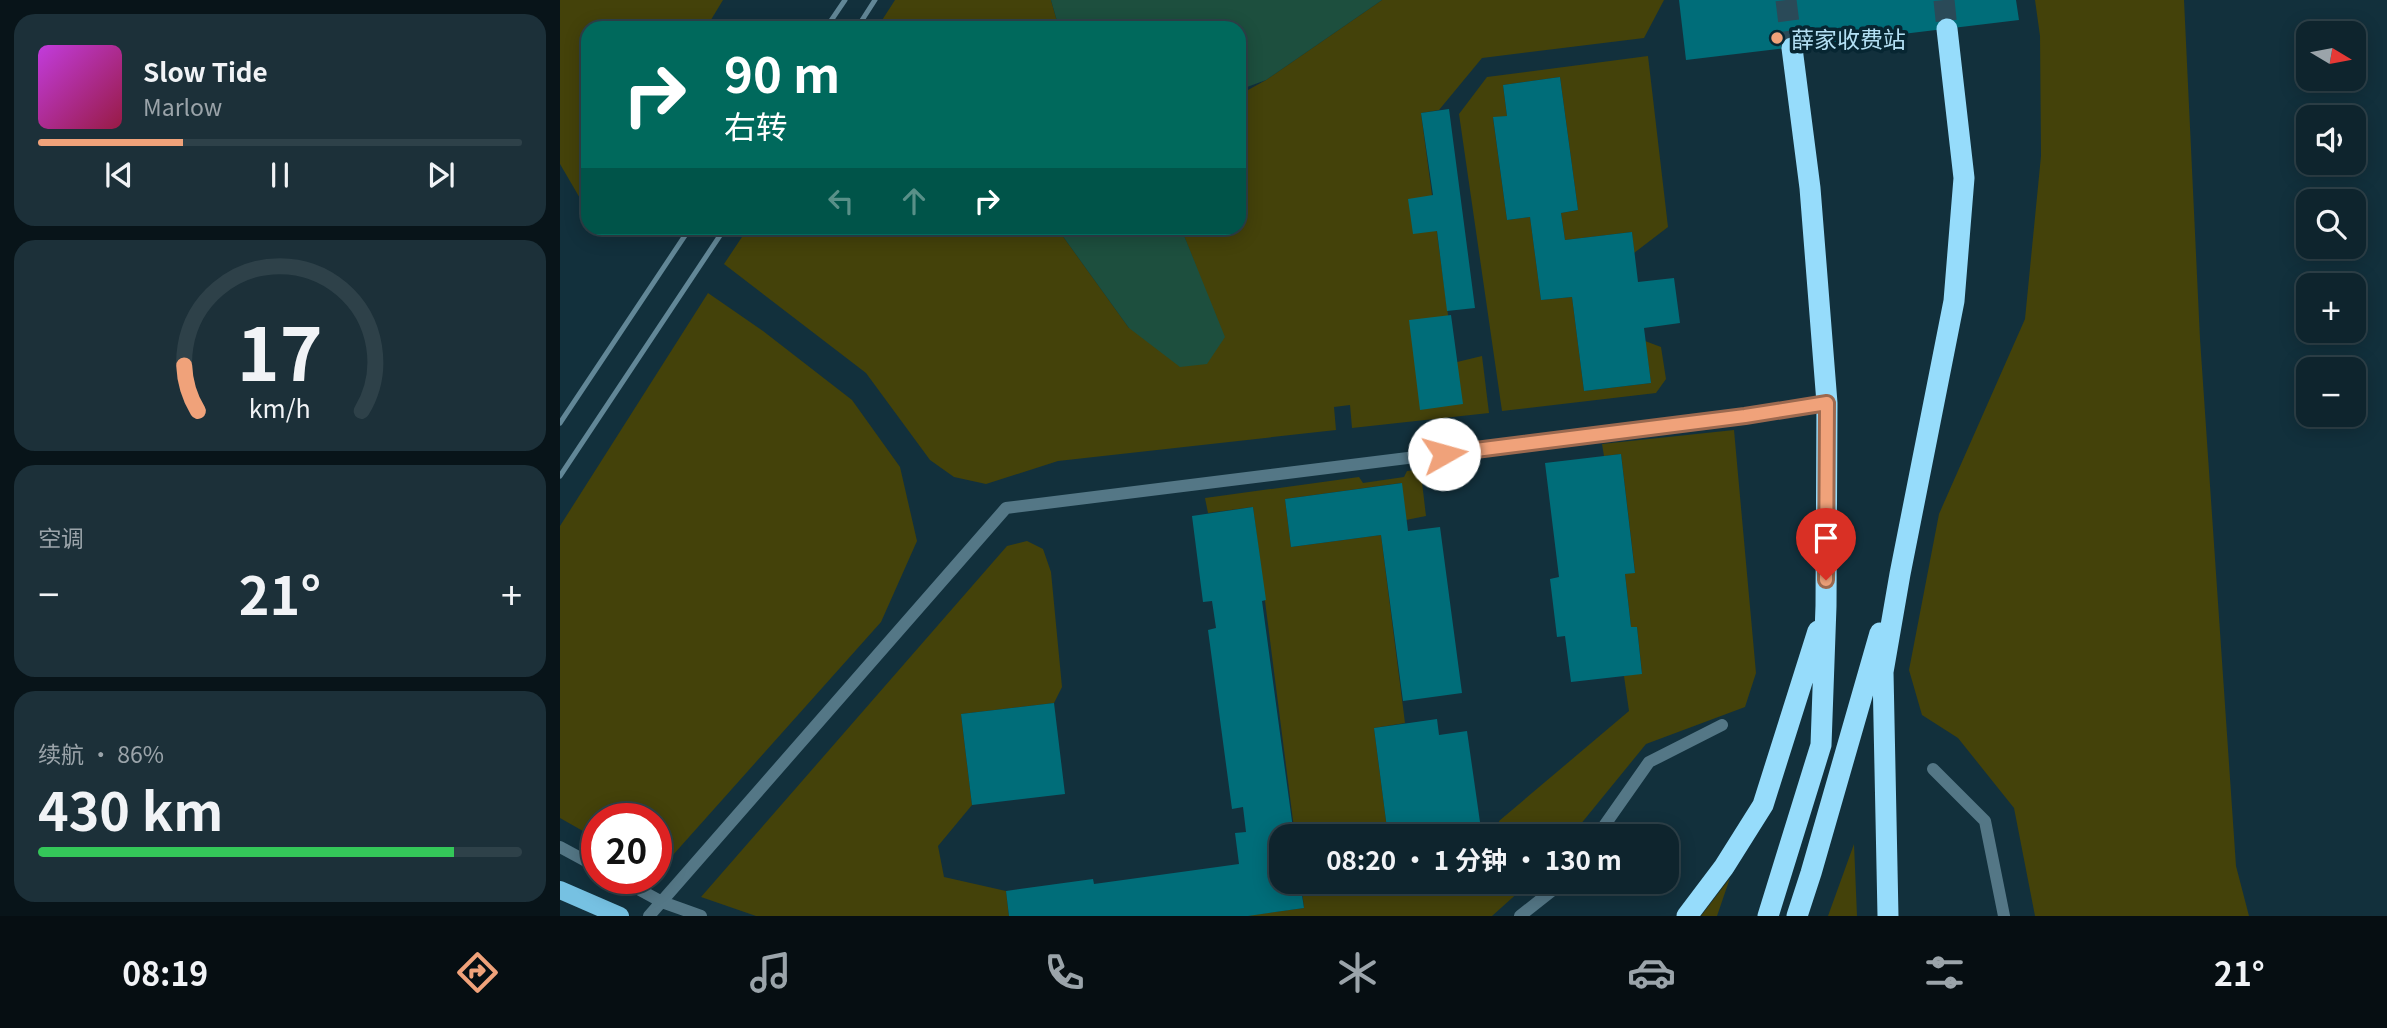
<!DOCTYPE html>
<html lang="zh">
<meta charset="utf-8">
<style>
body{margin:0;font-family:Georgia,"Noto Sans SC",serif;background:#1c3039;color:#f1f3f6;height:100vh;display:flex;flex-direction:column;font-size:26px;white-space:nowrap}
*{box-sizing:border-box;margin:0}
p{font-size:23px;color:#9ba4aa}
.icon{flex:none;width:38px;height:38px;fill:none;stroke:currentColor;stroke-width:2;stroke-linecap:round;stroke-linejoin:round}
.map{position:relative;flex:1;overflow:hidden}
.panel{display:flex;flex-direction:column;gap:14px;padding:14px;background:#081419;width:560px}
.panel>*{flex:none}
.guide{position:absolute;left:21px;top:21px;width:665px;height:214px;border-radius:21px;box-shadow:0 4px 18px #0003,0 0 0 2px #2e4149;background:#00695c;color:#fff;overflow:hidden}
.needle{width:46px;rotate:100deg}
.fabs{position:absolute;left:1736px;top:21px;display:grid;gap:14px}
.fabs a{display:grid;place-items:center;width:70px;height:70px;border-radius:14px;background:#0e242d;box-shadow:0 4px 18px #0003,0 0 0 2px #2e4149;font-size:35px}
.speed{position:absolute;left:21px;top:803px;display:flex;gap:14px;font-size:35px;font-weight:700;text-align:center}
.speed>*{display:grid;place-content:center;width:91px;height:91px;border-radius:50%;background:#0e242d;box-shadow:0 4px 18px #0003,0 0 0 2px #2e4149;line-height:1}
.speed .limit{border:10px solid #d22;background:#fff;color:#111}
.pin{position:absolute;display:grid;place-items:center;width:60px;height:60px;color:#fff;margin:-72px -30px;border-radius:50% 50% 50% 0;rotate:-45deg;box-shadow:0 0 7px #0007}
.pin .icon{rotate:45deg}
.me{position:absolute;width:77px;margin:-38px;rotate:83deg;stroke-linejoin:round;filter:drop-shadow(0 0 5px #0008)}
.turn{display:flex;align-items:center;gap:24px;height:147px;padding:0 28px;font-size:32px}
.turn .icon{width:91px;height:91px;stroke-width:2.5}
.turn b{display:block;font-size:49px;line-height:60px}
.lanes{display:flex;align-items:center;height:66px;padding:0 28px;background:#0003;justify-content:center;gap:35px;direction:ltr}
.lanes .off{opacity:.35}
.big{font-size:52px;font-weight:700;line-height:1.1}
.panel .card{flex:1;display:flex;flex-direction:column;justify-content:center;gap:10px;min-width:0;padding:0 24px;border-radius:21px;background:#1c3039}
.panel .dial{align-items:center;gap:0}
.dial svg{height:182px;overflow:visible;fill:none;stroke:#2e4149;stroke-width:7;stroke-linecap:round;text-anchor:middle}
.dial text{fill:#f1f3f6;stroke:none}
.song{display:flex;align-items:center;gap:21px}
.cover{width:84px;height:84px;border-radius:10px;background:linear-gradient(135deg,hsl(290 70% 55%),hsl(340 70% 35%))}
.played{height:7px;border-radius:4px;background:linear-gradient(90deg,#f0a27a 30%,#2e4149 30%)}
.keys{display:flex;justify-content:space-around;direction:ltr}
.heat{display:flex;justify-content:space-between;align-items:center;font-size:38px;direction:ltr}
.charge{height:10px;border-radius:5px;background:linear-gradient(90deg,#34c759 86%,#2e4149 0)}
.trip{position:absolute;left:709px;top:824px;width:410px;height:70px;border-radius:21px;background:#0e242d;box-shadow:0 4px 18px #0003,0 0 0 2px #2e4149;font-weight:700;line-height:70px;text-align:center}
.tab-bar{display:flex;height:112px;justify-content:space-around;align-items:center;background:#060e12;color:#9ba4aa}
.tab-bar .icon{width:49px;height:49px}
.tab-bar .on{color:#f0a27a}
.tab-bar b{font-size:32px;color:#f1f3f6}
main{display:flex;flex:1;min-height:0}
.map>svg:first-child{display:block}
.green{fill:#44420a}
.water{fill:#1d4f3e}
.building{fill:#006d79}
.lines{fill:none;stroke-linecap:round;stroke-linejoin:round}
.highway-tunnel{stroke:#2a4a58;stroke-width:21;stroke-dasharray:21 10;stroke-linecap:butt}
.lane{stroke:#547786;stroke-width:12}
.primary{stroke:#76c1e2;stroke-width:18}
.highway{stroke:#96dcfb;stroke-width:21}
.rail{stroke:#628797;stroke-width:5}
.route-casing{stroke:#9c694f;stroke-width:18}
.route{stroke:#f0a27a;stroke-width:12}
.poi-dot{fill:#f0a27a;stroke:#072632;stroke-width:2.5}
.labels{text-anchor:middle;dominant-baseline:central;stroke-width:7;stroke-linejoin:round;paint-order:stroke}
.poi-label{font-size:23px;fill:#b4e0f4;stroke:#072632;text-anchor:start}
</style>
<main>
<section class="panel">
<div class="card">
<div class="song"><i class="cover"></i><div><b>Slow Tide</b><p>Marlow</p></div></div>
<div class="played"></div>
<div class="keys"><svg class="icon" aria-label="previous" viewBox="0 0 24 24"><path d="M18 5L8 12l10 7zM5 5v14"/></svg><svg class="icon" aria-label="pause" viewBox="0 0 24 24"><path d="M8 5v14M16 5v14"/></svg><svg class="icon" aria-label="next" viewBox="0 0 24 24"><path d="M6 5l10 7-10 7zM19 5v14"/></svg></div>
</div>
<div class="card dial"><svg viewBox="0 0 100 80">
<path d="M14 69A42 42 0 1 1 86 69"/>
<path d="M14 69A42 42 0 0 1 8 49" stroke="#f0a27a"/>
<text x="50" y="56" font-size="32" font-weight="700">17</text>
<text x="50" y="72" font-size="11">km/h</text>
</svg></div>
<div class="card"><p>空调</p>
<div class="heat"><a>−</a><b class="big">21°</b><a>+</a></div>
</div>
<div class="card"><p>续航 · 86%</p><b class="big">430 km</b><div class="charge"></div></div>
</section>
<div class="map">
<svg width="1827" height="916" viewBox="0 0 1827 916">
<rect width="100%" height="100%" fill="#12303c"/>
<path class="green" d="M0,0H163L146,28H28V212L0,164Z
M335,0H491L499,28H317Z
M822,0H1104L1084,38L922,58L879,110L861,113L888,315L897,362L922,356L929,413L792,428L790,405L774,407L776,430L498,461L426,484L394,477L370,460L306,373L164,264L188,228H500L502,235L569,328L635,264L621,228H679V95L706,80Z
M1475,0H1624L1640,339L1676,866L1689,916H1475L1454,808L1398,738L1362,715L1349,670L1379,514L1465,319L1481,156L1480,36Z
M1088,56L1108,227L1074,253L1072,232L1005,240L1001,213L1018,210L1000,77L943,85L947,116L933,118L947,220L970,217L981,300L1012,297L1024,391L1091,383L1085,341L1101,347L1106,379L1096,393L942,411L899,114L927,77Z
M148,293L203,331L292,400L340,467L357,541L321,622L96,874V819H37V839L0,818V526Z
M1174,430L1196,673L1185,707L1086,744L1011,836H940L939,821L1069,711L1064,676L1082,673L1077,627H1071L1065,574L1075,572L1061,454L1044,456L1042,444Z
M855,470L861,474L866,516L846,520L841,483L725,499L731,547L821,535L845,723L814,728L828,836H735L693,507L648,513L645,498L799,477L803,483L844,477L847,471Z
M467,541L483,549L491,572L502,687L494,703L401,714L412,805L378,846L384,877L446,891L449,916H196L141,897L447,546Z
M1294,844L1297,916H1268Z
M1170,878L1157,916H1141Z
M741,882H834L836,888L876,882H970L932,916H685L744,908Z"/>
<path class="water" d="M491,0H822L706,80L679,90V28H499Z
M500,228H621L665,337L647,364L620,367L569,328L502,235Z"/>
<path class="building" d="M1119,0H1456L1459,20L1126,60Z
M1000,77L1018,210L1001,213L1005,240L1072,232L1078,282L1114,278L1120,323L1084,328L1091,383L1024,391L1012,297L981,300L970,217L947,220L933,117L947,116L943,85Z
M889,109L915,308L887,311L877,231L853,234L848,199L873,195L861,113Z
M891,315L903,404L860,410L849,320Z
M1061,454L1075,573L1065,574L1071,627H1077L1082,674L1011,682L1005,636L997,637L990,579L999,577L985,463Z
M842,483L848,531L880,527L902,693L843,701L821,535L731,547L725,499Z
M693,507L706,600L702,601L734,836H721V882H740L744,908L688,916H449L446,891L533,879L534,884L679,864L675,833L686,832L683,807L672,809L648,630L656,628L652,601L643,602L632,516Z
M494,703L505,794L412,805L401,714Z
M877,719L879,735L907,731L922,836H828L814,728Z
M834,882H864V884L835,888Z"/>
<g class="lines">
<path class="highway-tunnel" d="M1226,0L1232,48
M1384,0L1387,29"/>
<path class="lane" d="M1373,769L1425,821L1444,916
M1037,836L1089,762L1162,725
M0,847L37,867
M58,878L102,902L141,916
M89,916L446,508L1185,416L1267,403
M960,916L1003,882"/>
<path class="primary" d="M0,890L60,916"/>
<path class="highway" d="M1127,916L1164,867L1203,805L1258,631
M1208,916L1261,745L1266,606L1267,403L1250,188L1232,48
M1237,916L1251,873L1320,633
M1328,916L1323,672L1340,574L1394,301L1404,178L1387,29"/>
<path class="rail" d="M266,28L285,0
M297,28L315,0
M0,423L130,228
M0,476L165,228"/>
</g>
<g class="lines">
<g class="route-casing">
<path id="route" d="M884,454L1185,416L1267,403L1266,580"/>
</g>
<use href="#route" class="route"/>
</g>
<circle class="poi-dot" cx="1217" cy="38" r="7"/>
<g class="labels">
<g class="poi-label">
<text x="1231" y="38">薛家收费站</text>
</g>
</g>
</svg>
<div class="fabs">
<a><svg class="needle" viewBox="-14 -14 28 28"><path d="M0-13l5 13h-10z" fill="#e53935"/><path d="M0 13l5-13h-10z" fill="#9ba4aa"/></svg></a>
<a><svg class="icon" aria-label="sound" viewBox="0 0 24 24"><path d="M4 9h4l5-4v14l-5-4H4zM17 9q2 3 0 6"/></svg></a>
<a><svg class="icon" aria-label="search" viewBox="0 0 24 24"><circle cx="10" cy="10" r="6"/><path d="M15 15l6 6"/></svg></a>
<a>+</a>
<a>−</a>
</div>
<div class="speed"><div class="limit">20</div></div>
<div class="pin" style="left:1266px;top:580px;background:#d93025"><svg class="icon" aria-label="arrive" viewBox="0 0 24 24"><path d="M6 21V4h12l-3 4 3 4H6"/></svg></div>
<svg class="me" style="left:884px;top:454px" viewBox="-20 -20 40 40"><circle r="19" fill="#fff"/><path d="M0-13L10 11 0 6-10 11z" fill="#f0a27a"/></svg>
<div class="trip">08:20 · 1 分钟 · 130 m</div>
<div class="guide">
<div class="turn"><svg class="icon" aria-label="right" viewBox="0 0 24 24"><path d="M7 20v-9h11M14 6l5 5-5 5"/></svg><div><b>90 m</b>右转</div></div>
<div class="lanes"><svg class="icon off" aria-label="left" viewBox="0 0 24 24"><path d="M17 20v-9H6M10 6l-5 5 5 5"/></svg><svg class="icon off" aria-label="ahead" viewBox="0 0 24 24"><path d="M12 20V5M6 11l6-6 6 6"/></svg><svg class="icon" aria-label="right" viewBox="0 0 24 24"><path d="M7 20v-9h11M14 6l5 5-5 5"/></svg></div>
</div>
</div>
</main>
<nav class="tab-bar">
<b>08:19</b>
<svg class="icon on" aria-label="directions" viewBox="0 0 24 24"><path d="M12 3l9 9-9 9-9-9zM9 14v-3h6M13 9l2 2-2 2"/></svg>
<svg class="icon" aria-label="music" viewBox="0 0 24 24"><path d="M9 18V5l10-2v13"/><circle cx="6" cy="18" r="3"/><circle cx="16" cy="16" r="3"/></svg>
<svg class="icon" aria-label="phone" viewBox="0 0 24 24"><path d="M5 4h4l2 5-3 2q2 4 5 5l2-3 5 2v4C11 20 4 13 5 4z"/></svg>
<svg class="icon" aria-label="climate" viewBox="0 0 24 24"><path d="M12 3v18M4 7l16 10M4 17L20 7"/></svg>
<svg class="icon" aria-label="car" viewBox="0 0 24 24"><path d="M5 17H2v-5l4-1 3-4h7l3 4 3 1v5h-3M9 17h6M6 11h13"/><circle cx="7" cy="17" r="2"/><circle cx="17" cy="17" r="2"/></svg>
<svg class="icon" aria-label="filters" viewBox="0 0 24 24"><path d="M4 7h16M4 17h16"/><circle cx="9" cy="7" r="2"/><circle cx="15" cy="17" r="2"/></svg>
<b>21°</b>
</nav>
